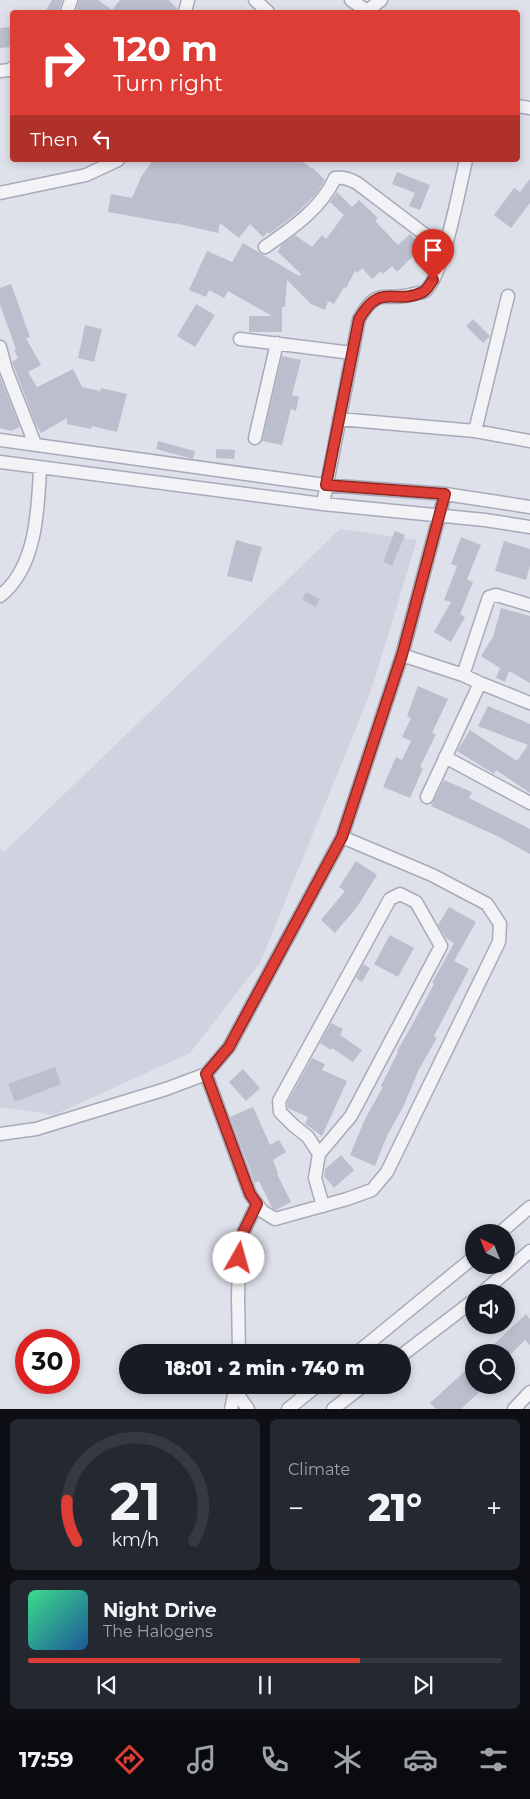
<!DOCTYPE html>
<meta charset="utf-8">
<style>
body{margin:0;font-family:Montserrat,sans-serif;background:#242831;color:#f1f3f6;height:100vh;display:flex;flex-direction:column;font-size:19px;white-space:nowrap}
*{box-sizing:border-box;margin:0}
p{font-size:16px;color:#9ea1a6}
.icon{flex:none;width:28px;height:28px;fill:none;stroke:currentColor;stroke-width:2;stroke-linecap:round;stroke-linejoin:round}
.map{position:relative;height:1409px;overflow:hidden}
.details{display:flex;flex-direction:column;gap:10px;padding:10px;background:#0d0f14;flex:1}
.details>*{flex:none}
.top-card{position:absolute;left:10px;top:10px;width:510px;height:152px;border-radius:5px;box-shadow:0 2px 8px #0003;background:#dd3d35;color:#fff;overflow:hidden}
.needle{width:32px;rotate:317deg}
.buttons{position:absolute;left:465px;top:1224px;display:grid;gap:10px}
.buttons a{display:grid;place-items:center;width:50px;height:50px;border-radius:50%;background:#171b24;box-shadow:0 2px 8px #0003;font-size:25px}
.speed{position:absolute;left:15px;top:1329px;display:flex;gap:10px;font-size:25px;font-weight:700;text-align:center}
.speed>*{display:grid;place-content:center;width:65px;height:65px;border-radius:50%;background:#171b24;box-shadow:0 2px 8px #0003;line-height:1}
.speed .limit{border:8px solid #d22;background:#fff;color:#111}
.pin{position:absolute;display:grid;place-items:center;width:42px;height:42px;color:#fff;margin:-51px -21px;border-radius:50% 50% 50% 0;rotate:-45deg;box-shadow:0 0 5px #0007}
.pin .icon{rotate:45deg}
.me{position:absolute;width:55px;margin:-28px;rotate:7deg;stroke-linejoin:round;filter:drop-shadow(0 0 4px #0008)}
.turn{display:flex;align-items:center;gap:18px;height:105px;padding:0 20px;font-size:22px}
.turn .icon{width:65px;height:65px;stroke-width:2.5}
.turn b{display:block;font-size:35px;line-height:42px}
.then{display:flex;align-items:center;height:48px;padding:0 20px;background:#0003;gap:10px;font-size:19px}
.big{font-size:38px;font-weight:800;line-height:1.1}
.details .widget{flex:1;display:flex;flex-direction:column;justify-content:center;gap:8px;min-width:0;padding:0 18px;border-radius:8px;background:#242831}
.details .dial{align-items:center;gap:0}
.dial svg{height:130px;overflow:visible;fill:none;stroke:#363941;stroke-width:7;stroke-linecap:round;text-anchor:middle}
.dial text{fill:#f1f3f6;stroke:none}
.song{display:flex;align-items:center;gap:15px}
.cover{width:60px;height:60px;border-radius:8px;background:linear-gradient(135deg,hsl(150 70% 55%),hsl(210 70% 35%))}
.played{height:5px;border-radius:2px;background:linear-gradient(90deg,#dd3d35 70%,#363941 70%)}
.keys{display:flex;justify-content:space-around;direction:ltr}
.heat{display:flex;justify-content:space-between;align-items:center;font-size:28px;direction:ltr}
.details .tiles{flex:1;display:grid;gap:10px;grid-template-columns:1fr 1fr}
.widget:last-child{grid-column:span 2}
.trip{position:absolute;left:119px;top:1344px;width:292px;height:50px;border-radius:25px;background:#171b24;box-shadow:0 2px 8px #0003;font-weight:800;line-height:50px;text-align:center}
.dock{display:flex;height:80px;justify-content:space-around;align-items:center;background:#090b0e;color:#9ea1a6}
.dock .icon{width:35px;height:35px}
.dock .active{color:#dd3d35}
.dock b{font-size:22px;color:#f1f3f6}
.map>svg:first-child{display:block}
.built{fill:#d0d3df}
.building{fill:#bbbecd}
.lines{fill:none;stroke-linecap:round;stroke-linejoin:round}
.minor-casing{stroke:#a7aab8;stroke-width:15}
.minor{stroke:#f2f2f7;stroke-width:12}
.route-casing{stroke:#902822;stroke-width:12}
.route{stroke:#dd3d35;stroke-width:9}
</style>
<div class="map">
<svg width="530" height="1409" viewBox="0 0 530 1409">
<rect width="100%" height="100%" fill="#dee1ea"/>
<path class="built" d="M340,529L417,540L370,694L260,963L190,1053L54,1115L0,1107V848L4,852Z"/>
<path class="building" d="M52,0H62L59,12H45Z
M79,0H98L112,10L120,0H169L177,9V12H76Z
M12,27V47L0,48V28Z
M153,160H301L312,169L313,168L325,180L317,193L297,213L269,234L268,232L263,237L250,224L239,238L220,223L218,233L175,223V224L108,212L111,194L132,198L141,177Z
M397,172L430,185L420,210L409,206L415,193L392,184Z
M530,179V203L511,228L494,215L514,188L520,192Z
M337,192L352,207L359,200L378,218L375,221L398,245L410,234L422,247L397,272L392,266L383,274L381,271L372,279L362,268L357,273L355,271L346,288L344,287L334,304L328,301L325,310L311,304L287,280L285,307H282V332H249V316H272L228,291L224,298L209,290L206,297L189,290L207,251L232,262L243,243L299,276L301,274L278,252L281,245L295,235L312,247L322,235L326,239L344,215L330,202Z
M11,284L30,337L26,338L41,365L28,372L37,387L73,369L82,387L100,391L101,388L127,394L117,432L92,426L91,429L67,424V418L41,433L36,425L14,367L12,362L18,358L14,350L16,349L0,305V288Z
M196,304L215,315L195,347L177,336Z
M473,319L490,336L483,343L466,326Z
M85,325L102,329L94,362L78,358Z
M282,356L301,360L292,395L299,397L296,411L291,409L282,445L262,441Z
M0,377L20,427L11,431L0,428Z
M158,441L195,451L193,459L156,449Z
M216,449L235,450L234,459L216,458Z
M395,531L405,535L392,566L383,562Z
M461,537L481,545L467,579L473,582L460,614L465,617L451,642L434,632L451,602L444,600L457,566L451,564Z
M236,540L262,547L252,582L227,576Z
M504,541L530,549V566L526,580L495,571Z
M306,592L320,599L316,607L302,600Z
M501,608L530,616V683L509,671L505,682L496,678L500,668L481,656L493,637Z
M418,686L448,699L432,733L436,734L420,767L423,768L410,798L383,787L396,757L402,760L411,741L402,737L411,718L407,716Z
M488,706L530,724V793L496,770L494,774L457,751L470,730L517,761L528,745L478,726Z
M444,780L472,792L469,798L530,829V854L497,836L431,806Z
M356,861L377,875L357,907L335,933L321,920L345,891L339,887Z
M449,907L476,922L454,961L469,969L434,1036L437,1038L419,1069L404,1105L387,1136L375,1166L350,1155L365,1119L383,1087L381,1086L398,1052L397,1051L416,1018L434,984L432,983L454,943L446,938L438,925Z
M390,935L414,948L398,977L374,964Z
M363,964L370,968L362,982L356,978Z
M331,1023L343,1029L340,1035L362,1050L353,1062L332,1048L331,1050L320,1043Z
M312,1058L325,1064L322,1070L347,1081L322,1136L305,1124L308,1117L288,1108L287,1103Z
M55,1067L61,1084L15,1102L8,1084Z
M243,1069L260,1088L246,1101L229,1082Z
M253,1107L270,1145L279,1140L286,1152L273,1160L278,1173L277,1174L291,1202L276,1210L272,1208L259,1181L255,1183L230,1117Z
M341,1155L354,1170L334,1188L324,1176L325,1169Z
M526,1314L530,1319V1345L525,1340L506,1359V1352H486Z
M465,1371H468L474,1377V1385H487L461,1409H436L430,1403Z"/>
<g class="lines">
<g class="minor-casing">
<path id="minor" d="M255,0L268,12
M351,0L367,11L381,0
M67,12L71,0
M185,12L188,0
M0,71L9,70L12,68
M518,106L530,108
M0,193L86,175L118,160
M265,247C292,228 321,209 335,178C344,177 349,179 357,183L444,249
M240,339L352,353
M0,347L6,370L35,444
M339,419L475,431L530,441
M475,431L508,296
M255,438L277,343
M0,440L325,485L445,494L530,507
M0,462L323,504L485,520L530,527
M323,504L359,319C379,284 385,303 414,294C417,293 422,293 425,291C443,278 460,185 466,160
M0,596C36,568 38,511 40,469
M402,655L463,675L480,683L530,703
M463,675L489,597L496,595L530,605
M445,757L530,803
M427,797L480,683
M206,1074L250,1194L262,1211L275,1219L347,1199L372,1190L387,1172L499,942L500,924L487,904L432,875L342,837
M0,1134L36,1129L166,1089L206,1074L229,1047L342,837L402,655L445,494
M319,1154L308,1137L293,1125L280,1112L279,1101L390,899L400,894L416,902L441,946L351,1116L319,1154L315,1178L323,1206
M501,1232L530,1207
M483,1292L530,1251
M239,1352L238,1297L240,1239L257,1204
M358,1352L474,1257
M402,1355L474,1300
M236,1392L248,1409
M231,1409L236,1385
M288,1409L318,1385
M333,1409L364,1385
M514,1409L530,1392"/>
</g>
<use href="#minor" class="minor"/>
</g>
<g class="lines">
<g class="route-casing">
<path id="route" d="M239,1258L240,1239L257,1204L250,1194L206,1074L229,1047L342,837L402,655L445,494L326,485L359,319C381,281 394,306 423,292C427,290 430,284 433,280"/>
</g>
<use href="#route" class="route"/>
</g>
</svg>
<div class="buttons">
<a><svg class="needle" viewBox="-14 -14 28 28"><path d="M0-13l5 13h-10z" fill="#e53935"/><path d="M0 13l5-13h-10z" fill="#9ea1a6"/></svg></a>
<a><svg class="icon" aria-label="sound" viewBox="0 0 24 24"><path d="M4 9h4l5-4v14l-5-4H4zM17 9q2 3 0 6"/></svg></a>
<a><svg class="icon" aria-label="search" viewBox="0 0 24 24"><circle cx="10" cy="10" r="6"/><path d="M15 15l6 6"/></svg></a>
</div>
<div class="speed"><div class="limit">30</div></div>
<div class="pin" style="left:433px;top:280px;background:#d93025"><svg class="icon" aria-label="arrive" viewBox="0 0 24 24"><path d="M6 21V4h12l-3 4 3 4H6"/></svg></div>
<svg class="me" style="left:239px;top:1258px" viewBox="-20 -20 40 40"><circle r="19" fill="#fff"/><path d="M0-13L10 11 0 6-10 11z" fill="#dd3d35"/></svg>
<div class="trip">18:01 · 2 min · 740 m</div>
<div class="top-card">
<div class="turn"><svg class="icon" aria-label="right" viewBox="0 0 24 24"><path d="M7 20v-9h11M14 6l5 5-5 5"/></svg><div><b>120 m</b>Turn right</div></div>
<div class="then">Then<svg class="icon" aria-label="left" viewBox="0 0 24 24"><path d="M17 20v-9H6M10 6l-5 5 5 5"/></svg></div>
</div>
</div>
<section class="details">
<div class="tiles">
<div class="widget dial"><svg viewBox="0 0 100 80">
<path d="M14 69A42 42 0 1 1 86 69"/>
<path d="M14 69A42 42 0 0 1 8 44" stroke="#dd3d35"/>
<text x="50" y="56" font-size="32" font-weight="700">21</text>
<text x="50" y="72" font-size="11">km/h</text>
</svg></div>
<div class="widget"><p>Climate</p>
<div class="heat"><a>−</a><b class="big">21°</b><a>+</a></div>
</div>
<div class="widget">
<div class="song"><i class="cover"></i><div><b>Night Drive</b><p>The Halogens</p></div></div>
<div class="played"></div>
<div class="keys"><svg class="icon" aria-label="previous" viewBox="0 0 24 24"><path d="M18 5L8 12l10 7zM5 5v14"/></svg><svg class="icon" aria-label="pause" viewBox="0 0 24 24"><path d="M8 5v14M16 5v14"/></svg><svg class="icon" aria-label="next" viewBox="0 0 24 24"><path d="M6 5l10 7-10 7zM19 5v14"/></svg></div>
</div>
</div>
</section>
<nav class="dock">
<b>17:59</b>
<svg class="icon active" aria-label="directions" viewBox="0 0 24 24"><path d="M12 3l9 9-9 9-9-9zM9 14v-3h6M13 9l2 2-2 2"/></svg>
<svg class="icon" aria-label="music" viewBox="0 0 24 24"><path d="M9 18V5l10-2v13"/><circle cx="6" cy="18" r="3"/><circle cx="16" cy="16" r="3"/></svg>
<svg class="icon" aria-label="phone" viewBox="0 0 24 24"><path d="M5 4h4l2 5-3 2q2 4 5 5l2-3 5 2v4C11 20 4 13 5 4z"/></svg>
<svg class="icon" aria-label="climate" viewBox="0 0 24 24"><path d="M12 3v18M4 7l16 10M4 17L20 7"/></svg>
<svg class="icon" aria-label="car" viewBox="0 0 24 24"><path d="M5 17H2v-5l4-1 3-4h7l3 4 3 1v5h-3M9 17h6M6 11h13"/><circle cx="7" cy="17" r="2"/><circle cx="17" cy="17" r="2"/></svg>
<svg class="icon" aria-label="filters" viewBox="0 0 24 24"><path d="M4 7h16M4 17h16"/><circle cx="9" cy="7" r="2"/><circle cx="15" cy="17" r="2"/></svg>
</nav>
